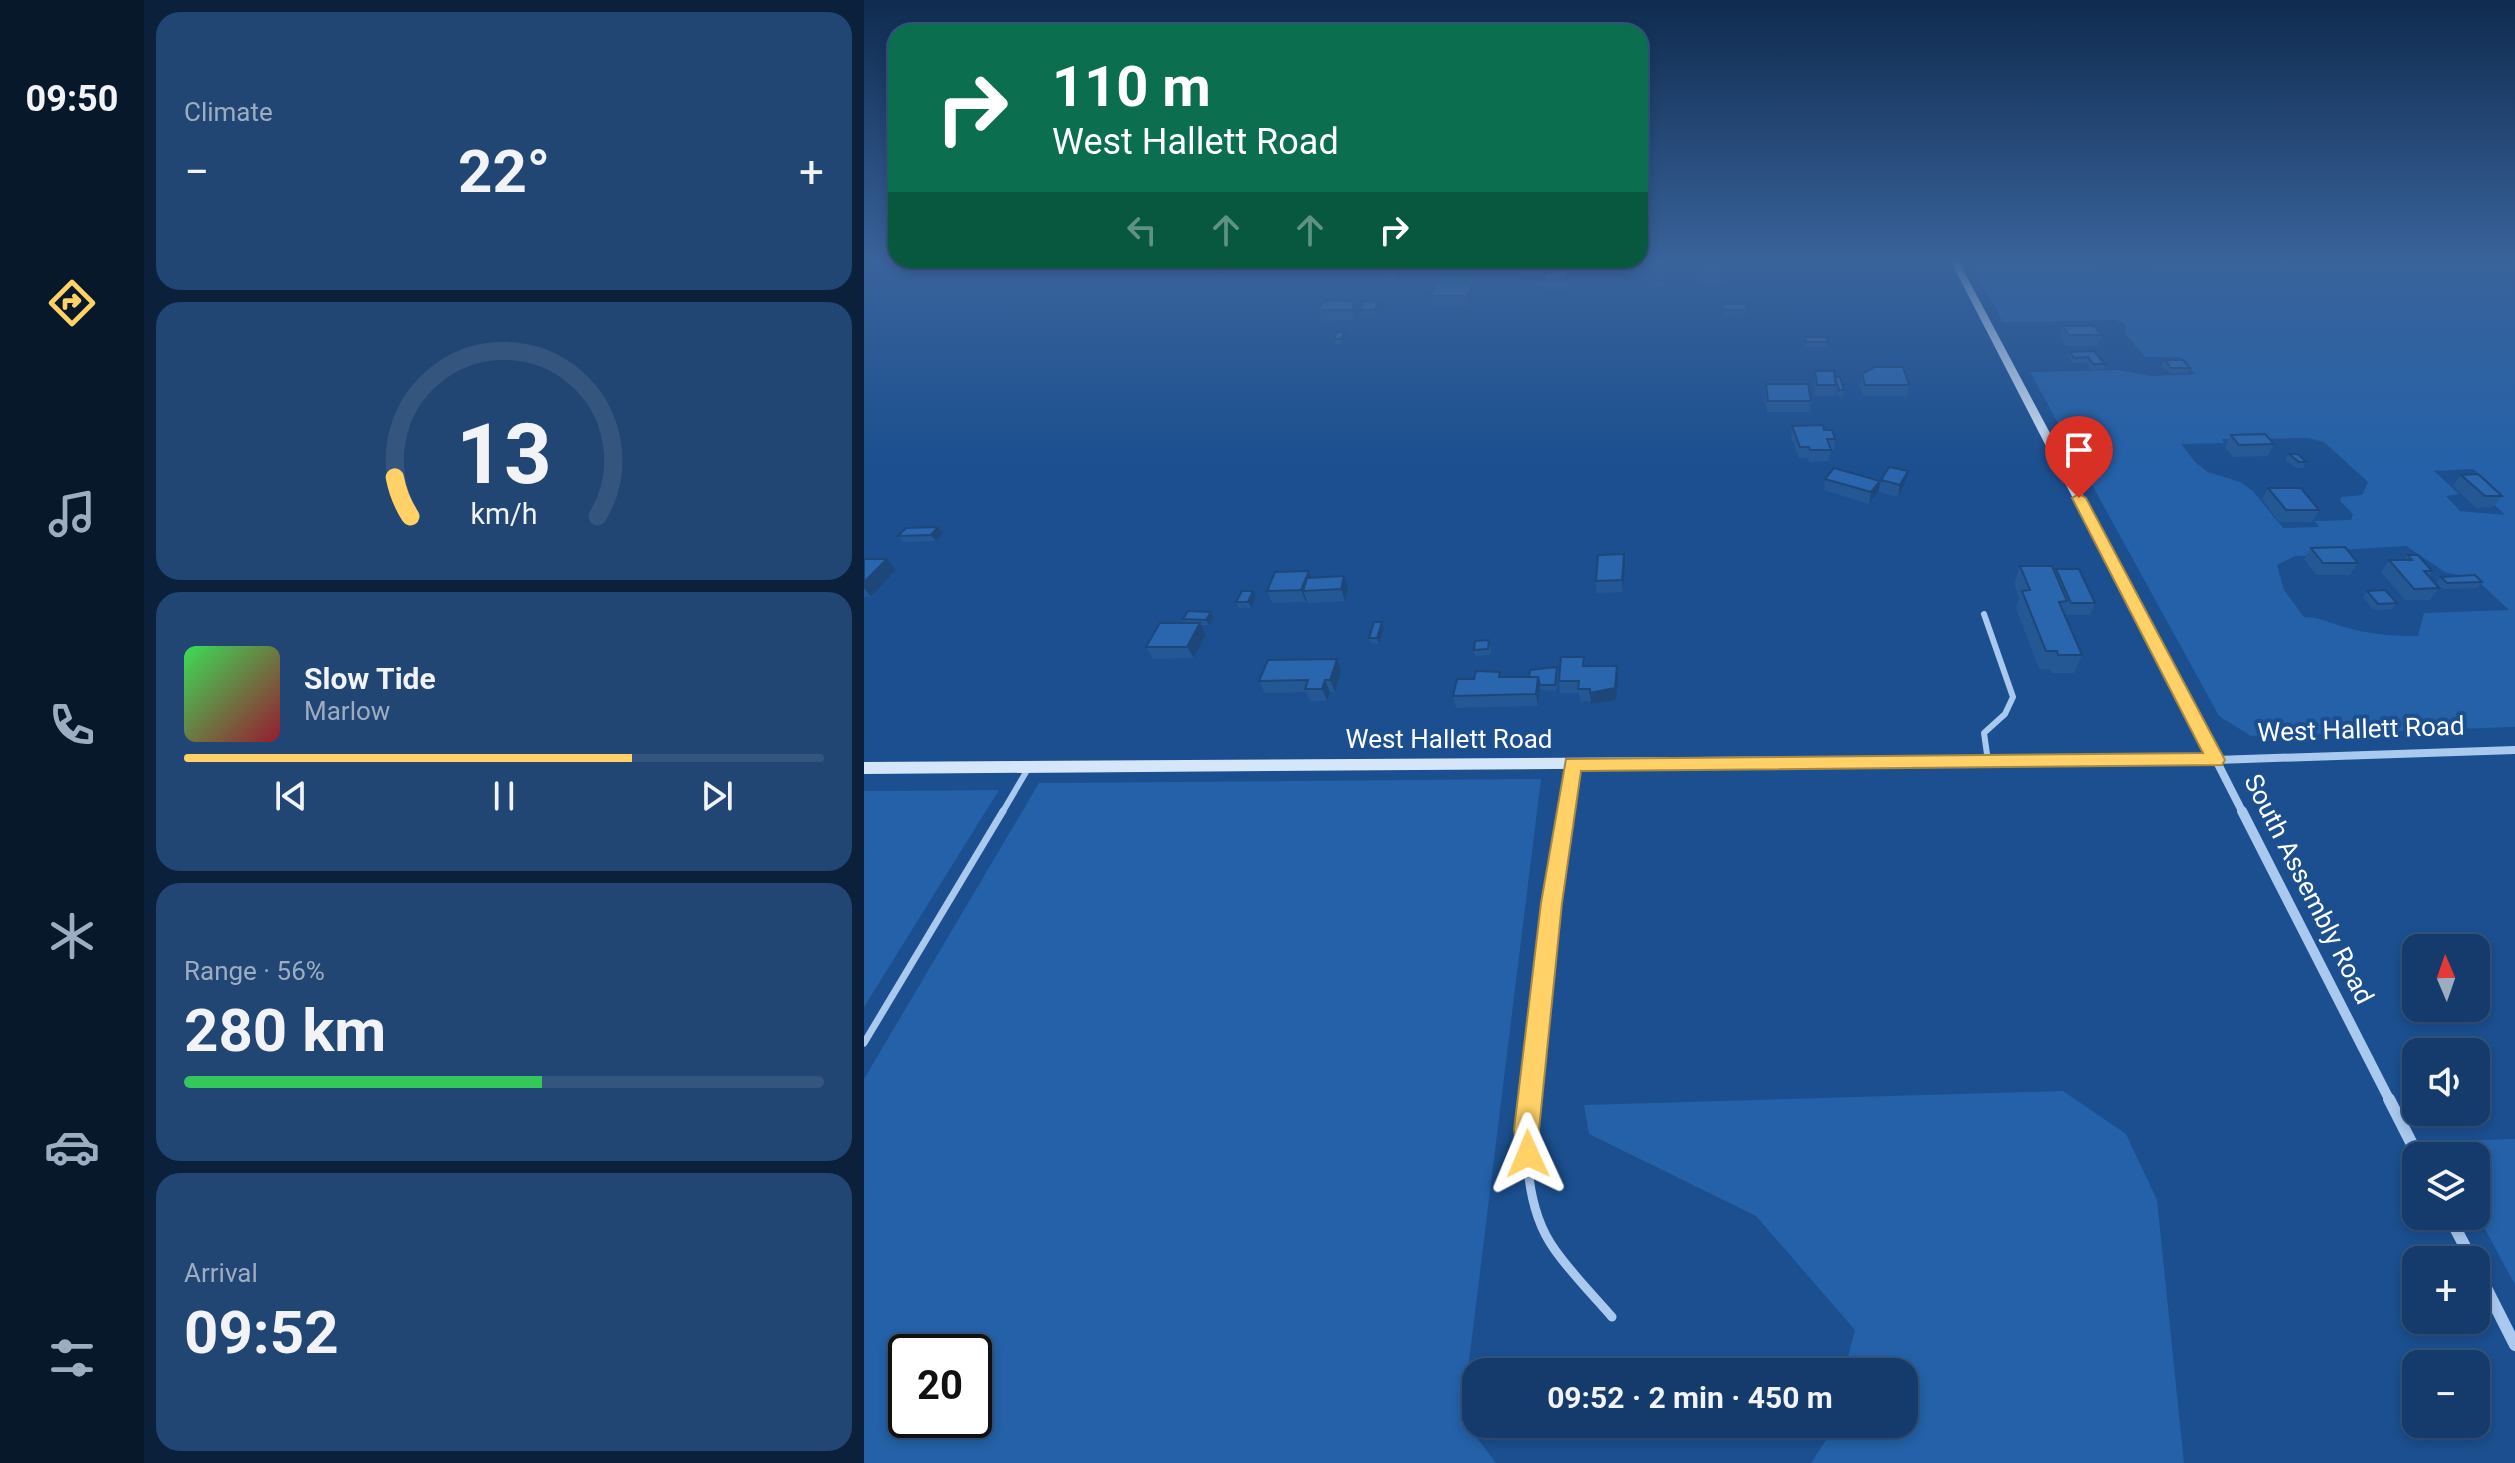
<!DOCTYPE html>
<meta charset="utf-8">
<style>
body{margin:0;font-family:Roboto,sans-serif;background:#214673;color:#f1f3f6;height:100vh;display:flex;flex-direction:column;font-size:30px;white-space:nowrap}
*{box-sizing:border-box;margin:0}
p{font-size:26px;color:#9dadc1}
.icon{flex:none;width:44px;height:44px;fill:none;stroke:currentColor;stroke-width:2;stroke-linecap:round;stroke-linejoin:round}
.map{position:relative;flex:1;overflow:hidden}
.drawer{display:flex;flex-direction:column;gap:12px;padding:12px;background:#0b203b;width:720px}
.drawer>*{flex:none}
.hud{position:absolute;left:24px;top:24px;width:760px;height:244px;border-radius:24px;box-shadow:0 4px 12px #0003,0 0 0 2px #33557e;background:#0b6e4f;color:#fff;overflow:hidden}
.needle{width:52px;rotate:358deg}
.buttons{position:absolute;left:1538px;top:934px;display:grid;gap:16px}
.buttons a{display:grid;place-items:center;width:88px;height:88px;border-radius:16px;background:#143b6b;box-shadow:0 4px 12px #0003,0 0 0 2px #33557e;font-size:40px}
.speed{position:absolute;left:24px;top:1334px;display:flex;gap:16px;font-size:40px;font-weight:700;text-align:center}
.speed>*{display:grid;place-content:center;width:104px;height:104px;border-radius:50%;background:#143b6b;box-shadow:0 4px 12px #0003,0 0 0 2px #33557e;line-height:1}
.speed .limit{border:4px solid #111;border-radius:12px;background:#fff;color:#111}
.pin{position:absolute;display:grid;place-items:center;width:68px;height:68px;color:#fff;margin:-82px -34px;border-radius:50% 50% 50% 0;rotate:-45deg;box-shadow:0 0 8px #0007}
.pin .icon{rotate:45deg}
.me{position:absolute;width:88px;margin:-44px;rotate:359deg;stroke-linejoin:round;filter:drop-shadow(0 0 6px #0008)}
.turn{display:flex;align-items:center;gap:28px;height:168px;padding:0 32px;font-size:36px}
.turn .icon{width:104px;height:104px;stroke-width:2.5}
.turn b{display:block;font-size:56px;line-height:68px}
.lanes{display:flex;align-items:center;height:76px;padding:0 32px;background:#0003;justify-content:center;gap:40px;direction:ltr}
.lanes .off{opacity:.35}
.big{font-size:60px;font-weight:700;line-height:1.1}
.drawer .widget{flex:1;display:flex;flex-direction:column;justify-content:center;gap:12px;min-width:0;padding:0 28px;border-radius:24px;background:#214673}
.drawer .dial{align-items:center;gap:0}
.dial svg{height:208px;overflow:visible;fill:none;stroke:#33557e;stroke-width:7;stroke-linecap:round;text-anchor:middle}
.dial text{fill:#f1f3f6;stroke:none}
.song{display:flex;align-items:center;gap:24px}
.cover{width:96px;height:96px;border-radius:12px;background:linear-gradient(135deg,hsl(130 70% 55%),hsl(350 70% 35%))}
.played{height:8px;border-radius:4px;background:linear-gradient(90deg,#ffd166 70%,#33557e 70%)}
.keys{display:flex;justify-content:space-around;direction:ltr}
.heat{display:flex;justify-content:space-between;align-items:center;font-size:44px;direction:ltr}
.charge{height:12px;border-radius:6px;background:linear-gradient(90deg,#34c759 56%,#33557e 0)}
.trip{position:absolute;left:598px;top:1358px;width:456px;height:80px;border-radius:24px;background:#143b6b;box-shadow:0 4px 12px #0003,0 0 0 2px #33557e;font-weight:700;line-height:80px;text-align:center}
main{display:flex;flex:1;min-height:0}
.dock{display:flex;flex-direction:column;width:144px;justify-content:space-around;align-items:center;background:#08182b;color:#9dadc1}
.dock .icon{width:56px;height:56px}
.dock .current{color:#ffd166}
.dock b{font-size:36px;color:#f1f3f6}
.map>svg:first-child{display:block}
.green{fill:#2461a8;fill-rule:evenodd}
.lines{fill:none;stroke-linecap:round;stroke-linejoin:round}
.lane-far2{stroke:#a9c9ee;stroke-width:6}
.lane-far1{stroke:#a9c9ee;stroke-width:7}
.lane{stroke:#a9c9ee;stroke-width:9}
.street-far2{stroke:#a9c9ee;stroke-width:8}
.street-far1{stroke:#a9c9ee;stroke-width:10}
.street{stroke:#a9c9ee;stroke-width:12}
.secondary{fill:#d6e6fa;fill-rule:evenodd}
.wall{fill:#245895}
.shaded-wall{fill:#1d4779}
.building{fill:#2a66ad;stroke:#1d4779;stroke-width:2}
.route{fill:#ffd166;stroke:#a68842;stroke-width:2}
.labels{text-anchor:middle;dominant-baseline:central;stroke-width:8;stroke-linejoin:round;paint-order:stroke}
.street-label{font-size:26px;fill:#fff;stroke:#1b4f8f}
</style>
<main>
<nav class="dock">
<b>09:50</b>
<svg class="icon current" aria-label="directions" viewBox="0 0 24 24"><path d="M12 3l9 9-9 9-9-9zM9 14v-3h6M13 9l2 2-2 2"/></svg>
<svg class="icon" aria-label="music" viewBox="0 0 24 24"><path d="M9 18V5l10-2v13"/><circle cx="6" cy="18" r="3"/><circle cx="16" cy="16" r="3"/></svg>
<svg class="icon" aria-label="phone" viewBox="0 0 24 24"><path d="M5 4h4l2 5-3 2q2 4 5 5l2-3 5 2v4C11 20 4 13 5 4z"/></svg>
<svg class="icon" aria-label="climate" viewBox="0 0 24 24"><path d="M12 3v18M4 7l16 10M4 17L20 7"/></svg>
<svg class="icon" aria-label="car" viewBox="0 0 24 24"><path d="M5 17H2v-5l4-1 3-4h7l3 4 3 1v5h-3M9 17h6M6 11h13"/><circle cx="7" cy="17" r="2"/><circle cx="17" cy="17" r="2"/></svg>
<svg class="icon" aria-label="filters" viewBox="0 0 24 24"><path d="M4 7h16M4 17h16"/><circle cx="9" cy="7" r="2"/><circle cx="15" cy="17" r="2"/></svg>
</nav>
<section class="drawer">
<div class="widget"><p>Climate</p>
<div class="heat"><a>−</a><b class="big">22°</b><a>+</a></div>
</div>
<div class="widget dial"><svg viewBox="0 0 100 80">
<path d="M14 69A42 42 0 1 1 86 69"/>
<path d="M14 69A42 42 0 0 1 8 54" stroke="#ffd166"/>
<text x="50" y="56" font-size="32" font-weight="700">13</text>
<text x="50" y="72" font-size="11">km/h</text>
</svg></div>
<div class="widget">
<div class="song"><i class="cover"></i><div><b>Slow Tide</b><p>Marlow</p></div></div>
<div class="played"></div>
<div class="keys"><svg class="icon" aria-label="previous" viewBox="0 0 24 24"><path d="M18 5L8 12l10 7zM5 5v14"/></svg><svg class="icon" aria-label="pause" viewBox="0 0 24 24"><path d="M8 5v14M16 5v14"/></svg><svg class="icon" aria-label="next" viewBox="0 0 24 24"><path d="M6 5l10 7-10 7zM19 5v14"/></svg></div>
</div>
<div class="widget"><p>Range · 56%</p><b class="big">280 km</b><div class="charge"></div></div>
<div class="widget"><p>Arrival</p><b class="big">09:52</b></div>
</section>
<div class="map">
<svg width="1651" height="1463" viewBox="0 0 1651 1463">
<rect width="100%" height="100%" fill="#1b4f8f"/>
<path class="green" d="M1302,262H1651V727L1387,736L1355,716L1166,372L1255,370L1287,376L1331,374L1315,357H1281L1262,335L1261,324L1252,320L1139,322L1107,266L1311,272ZM1444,438L1460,442L1504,482L1498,495L1477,497L1476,501L1489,514L1487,520L1451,521L1455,527L1419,528L1389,491L1376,482L1344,472L1332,463L1317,444L1360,443L1358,439ZM1609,469L1628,485L1612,487L1641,515L1596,511L1582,496L1595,494L1570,471ZM1542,546L1581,572L1613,580L1645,610L1560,613L1554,636C1527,636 1503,634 1477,626C1463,622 1455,617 1440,617L1420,590L1413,565L1431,556L1473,555L1476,550Z
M677,779L598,1418L632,1463H0V1079L175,783ZM42,1352H110V1420H42Z
M135,790L18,978L0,1007V791Z
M1199,1091L1262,1134L1293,1200L1320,1463H947L962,1440L966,1424H1040V1372H980L991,1330L892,1216L725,1134L720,1105Z
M1651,1139V1285L1612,1212V1156H1582L1574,1141Z"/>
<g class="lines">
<path class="lane-far2" d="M1120,614L1149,697L1141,714L1120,733L1124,761
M138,813L165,767
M701,813L708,764"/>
<path class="lane-far1" d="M0,1043L139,811
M665,1101L701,811"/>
<path class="lane" d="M666,1099C660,1147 661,1209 691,1250C708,1274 729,1295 748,1317"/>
<path class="street-far2" d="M1379,813L1352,760L1651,750"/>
<path class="street-far1" d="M1378,811L1526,1101"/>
<path class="street" d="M1525,1099L1554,1156
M1585,1216L1608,1260
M1612,1268L1651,1345"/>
<path class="secondary" d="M1087,262H1095L1360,760L1358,764L0,774V762L1341,754Z"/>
</g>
<path class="wall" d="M814,262H835L834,267L814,266Z
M1280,262H1313L1309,272H1289Z
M348,264H373L364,277H356L354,272L356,269H349Z
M655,265L684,266L679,275H657Z
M535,267L536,272L532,281H521L520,276Z
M705,270L706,280L704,290H680L679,280Z
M837,273L858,274V284L837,283Z
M800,276L799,286L788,285L787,280Z
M610,294L605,306H568L566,296Z
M514,301L515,307L512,315L497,316L496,310Z
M491,302L494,313L491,320L457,321L454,310Z
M858,304L883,310L882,315L859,316Z
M1199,326L1238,335L1234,346H1202L1196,337Z
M482,337L478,344H471L470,339Z
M941,337L964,342L963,347H941Z
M1230,351L1241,364L1239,369L1227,370L1222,363H1208L1204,357L1206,352Z
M1301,360L1326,368L1323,373H1305L1298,366Z
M951,371L971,378L980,390L979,396H974L972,388L971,396H952L950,382Z
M998,374L1045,385L1043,396H999L996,385Z
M902,384L947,401L946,412H903L901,395Z
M928,426L960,430L971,439L970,450H967L965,461L945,462L944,458H935L927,437Z
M1367,435L1410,444L1404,456L1369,457L1361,447Z
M1425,454L1442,462L1439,468H1432L1421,460Z
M1597,475L1638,496L1629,507L1612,508L1589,486Z
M961,479L1014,492L1005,504L960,490Z
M1017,480L1041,483L1034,497L1015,492Z
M1404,488L1455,510L1448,522H1415L1398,499Z
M79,533L72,541L39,542L34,536Z
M1447,548L1494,563L1486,575H1452L1440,559Z
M1544,555L1568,571L1565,576L1575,588L1566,600H1541L1517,572L1525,560H1540Z
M0,559H23L32,570L7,597H0Z
M761,566L759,592L733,593L732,581Z
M1156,566L1191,573L1192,569L1231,603L1226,615H1202L1200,610L1199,612L1218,655L1210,673H1187L1186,669H1175L1152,608L1155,598L1150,584Z
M445,571L447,578L480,576L484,587L481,601L444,603L443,600L442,602L408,603L403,591Z
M1577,577L1618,582L1613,588L1579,589L1572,583Z
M389,591L392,597L387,608H375L372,602Z
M1503,591L1533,603L1528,609L1509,610L1499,597Z
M347,612L350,618L345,625H337L342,635L330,658L289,659L282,647L321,623L319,619Z
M520,628L515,644L507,643L505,638Z
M627,646L626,655L611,656L610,650Z
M720,657L721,666L754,678L752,700L727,704L726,701H716L715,693H696L695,681Z
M473,659L477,671L471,692H466L463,701H446L442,692L401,693L395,681Z
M693,667L694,673L692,691L676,690L674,706L592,708L589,696L610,679L636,672L637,677H665Z"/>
<path class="shaded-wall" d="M369,262H372L373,264L364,277L362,272Z
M679,262H683L684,266L679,275L677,265Z
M535,267L536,272L532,281L531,276Z
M705,270L706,280L704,290L703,280Z
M608,284L610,294L605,306L603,296Z
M514,301L515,307L512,315L511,310Z
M491,302L494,313L491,320L488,310Z
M480,332L482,337L478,344L477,339Z
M1044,471L1041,483L1034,497L1036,485Z
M1016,481L1014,492L1005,504L1007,492Z
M74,527L79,533L72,541L67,535Z
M760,554L761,566L759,592L758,580Z
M23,559L32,570L7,597L0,588V582Z
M445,571L449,583L439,591L443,600L442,602L437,590Z
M480,576L484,587L481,601L477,589Z
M389,591L392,597L387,608L384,602Z
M347,612L350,618L345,625L342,620Z
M518,622L520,628L515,644L513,638Z
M336,623L342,635L330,658L323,647Z
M473,659L477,671L471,692L466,680Z
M753,666L754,678L752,700L727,704L726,693Z
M674,677L676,689L674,706L672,694Z
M461,680L466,692L463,701L458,689Z"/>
<path class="building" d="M349,262H369L362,272H354L360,264H348Z
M657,262H679L677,265H655Z
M838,262H856L858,274L837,273Z
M535,267L531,276H520L524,268Z
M682,270H705L703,280H679Z
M789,275L800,276L799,281L787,280Z
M572,284H608L603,296H566Z
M468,300L491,302L488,310H454L458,303Z
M514,301L511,310H496L499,302Z
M858,304H882L883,310H859Z
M1199,326H1230L1238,335H1205Z
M473,332H480L477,339H470Z
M941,337H963L964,342H942Z
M1230,351L1241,364H1229L1224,357L1210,358L1206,352Z
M1301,360H1319L1326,368H1307Z
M1011,367H1039L1045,385H1001L998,374Z
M951,371H970L972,385H953Z
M971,377H976L980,390H975Z
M902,384H944L947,401H904Z
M959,425L960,430H968L971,439H963L967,450H946L945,447H936L928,426Z
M1401,434L1410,444L1375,445L1367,435Z
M1425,454H1434L1442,462H1435Z
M1025,467L1044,471L1036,485L1017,480Z
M970,468L1016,481L1007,492L961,479Z
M1614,474L1638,496H1621L1597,475Z
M1404,488H1437L1455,510H1422Z
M74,527L67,535L34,536L42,528Z
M1481,547L1494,563H1459L1447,548Z
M760,554L758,580L732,581L734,555Z
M1544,555H1554L1568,571H1560L1575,588L1550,589L1525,560H1548Z
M0,559H23L0,582Z
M1156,566H1188L1203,601L1195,602L1218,655H1194L1193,651H1182L1158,591L1166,590Z
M1192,569H1215L1231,603H1207Z
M445,571L437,590L403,591L411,572Z
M1611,575L1618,582L1583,583L1577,577Z
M480,576L477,589L439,591L443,578Z
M1521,590L1533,603L1514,604L1503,591Z
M378,591H389L384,602H372Z
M324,611L347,612L342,620L319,619Z
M510,622H518L513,638H505Z
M296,623H336L323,647H282Z
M625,640L624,649L610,650L611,641Z
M697,657H720L719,666H753L751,688L726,693V689H714L715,681H695Z
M473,659L466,680H461L458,689H441L444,680L395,681L404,660Z
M693,667L691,685H676L674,677H665L666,670Z
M612,671L636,672L635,677H674L672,694L589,696L593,679H610Z"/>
<linearGradient id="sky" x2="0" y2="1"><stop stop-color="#0f2b4f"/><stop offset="0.56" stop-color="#39639b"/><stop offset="1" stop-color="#39639b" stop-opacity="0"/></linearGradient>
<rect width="1651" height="467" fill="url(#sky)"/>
<path class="route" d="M1215,494L1222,498L1361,760L1358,765L717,771L698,903L675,1130L677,1154L674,1163L664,1167L655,1163L650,1130L677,903L702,759L1339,753L1208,498Z"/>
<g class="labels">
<g class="street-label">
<text transform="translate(1497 729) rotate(-2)">West Hallett Road</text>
<text x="585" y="739">West Hallett Road</text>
<text transform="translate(1445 889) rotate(63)">South Assembly Road</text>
</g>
</g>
</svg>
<div class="buttons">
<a><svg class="needle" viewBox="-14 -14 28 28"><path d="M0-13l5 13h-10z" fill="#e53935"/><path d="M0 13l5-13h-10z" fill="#9dadc1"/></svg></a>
<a><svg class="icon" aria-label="sound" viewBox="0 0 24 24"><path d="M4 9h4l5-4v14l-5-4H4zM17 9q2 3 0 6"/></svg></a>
<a><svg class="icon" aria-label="layers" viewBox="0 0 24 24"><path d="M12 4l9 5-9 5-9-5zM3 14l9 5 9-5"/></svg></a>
<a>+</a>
<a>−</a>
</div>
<div class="speed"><div class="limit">20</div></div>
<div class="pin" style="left:1215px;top:498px;background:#d93025"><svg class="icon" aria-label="arrive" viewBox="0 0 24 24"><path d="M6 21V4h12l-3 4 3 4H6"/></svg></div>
<svg class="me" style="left:664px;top:1154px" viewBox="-20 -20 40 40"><path d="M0-17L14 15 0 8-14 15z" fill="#ffd166" stroke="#fff" stroke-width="4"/></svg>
<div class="trip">09:52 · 2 min · 450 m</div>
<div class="hud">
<div class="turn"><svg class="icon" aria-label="right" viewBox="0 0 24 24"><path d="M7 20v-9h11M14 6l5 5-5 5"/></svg><div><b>110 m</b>West Hallett Road</div></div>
<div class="lanes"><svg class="icon off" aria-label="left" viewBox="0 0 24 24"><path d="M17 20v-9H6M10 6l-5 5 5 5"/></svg><svg class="icon off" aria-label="ahead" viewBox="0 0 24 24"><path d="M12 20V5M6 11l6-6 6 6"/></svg><svg class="icon off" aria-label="ahead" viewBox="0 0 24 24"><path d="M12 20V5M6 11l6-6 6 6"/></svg><svg class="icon" aria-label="right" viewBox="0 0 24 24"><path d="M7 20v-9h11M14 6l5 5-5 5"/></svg></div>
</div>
</div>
</main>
